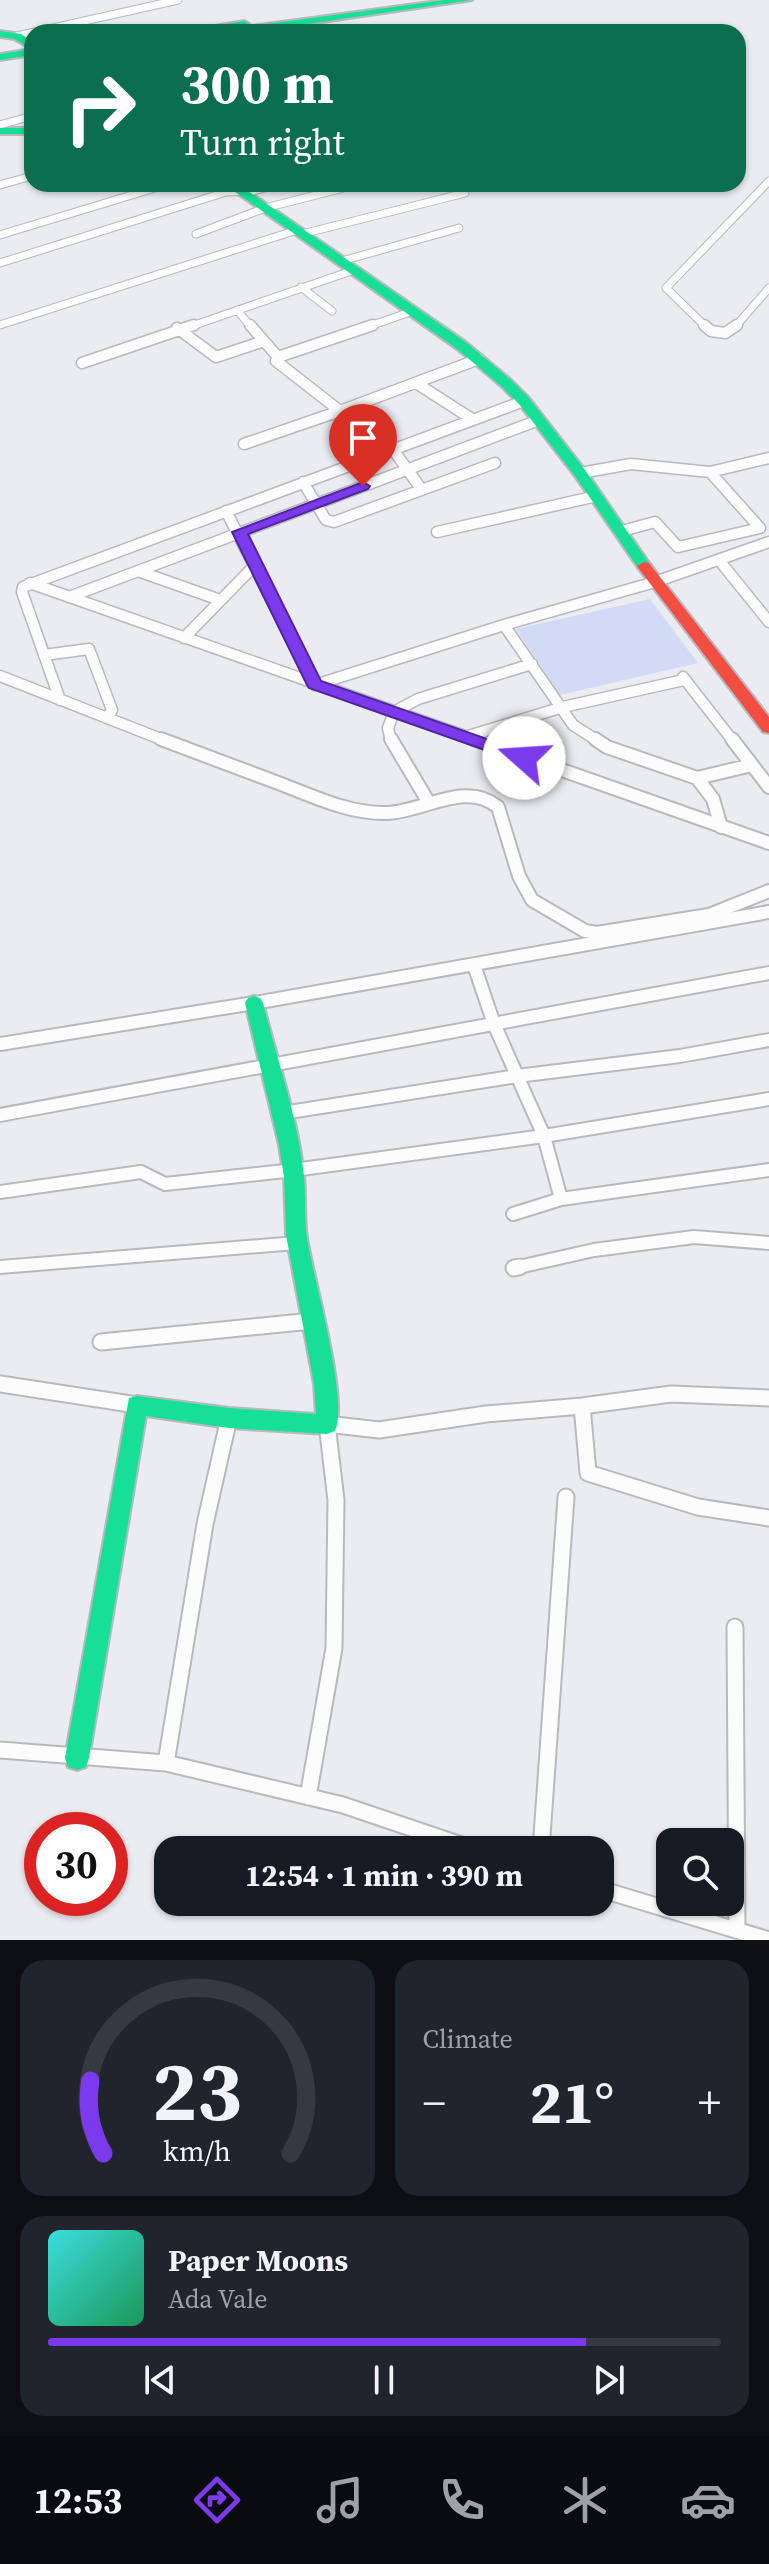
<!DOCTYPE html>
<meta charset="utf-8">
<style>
body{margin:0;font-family:"Source Serif 4",serif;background:#20242c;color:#f1f3f6;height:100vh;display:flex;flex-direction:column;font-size:30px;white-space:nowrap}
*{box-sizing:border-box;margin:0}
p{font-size:26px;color:#9ea1a6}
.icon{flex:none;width:44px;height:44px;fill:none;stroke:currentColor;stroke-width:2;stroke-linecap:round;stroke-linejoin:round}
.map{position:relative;height:1940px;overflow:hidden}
.panel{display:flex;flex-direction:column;gap:20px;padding:20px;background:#0d0f14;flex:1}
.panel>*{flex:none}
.guide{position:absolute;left:24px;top:24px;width:722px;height:168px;border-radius:24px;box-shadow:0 2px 6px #0004;background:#0b6e4f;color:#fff;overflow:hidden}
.controls{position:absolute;left:656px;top:1828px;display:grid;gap:16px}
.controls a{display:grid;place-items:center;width:88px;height:88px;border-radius:16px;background:#171b24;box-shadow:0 2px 6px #0004;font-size:40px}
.speed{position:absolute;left:24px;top:1812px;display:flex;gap:16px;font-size:40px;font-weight:700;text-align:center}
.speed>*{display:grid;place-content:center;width:104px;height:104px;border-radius:50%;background:#171b24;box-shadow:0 2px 6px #0004;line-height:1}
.speed .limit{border:12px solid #d22;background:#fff;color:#111}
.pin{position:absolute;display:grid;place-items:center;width:68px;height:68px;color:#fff;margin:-82px -34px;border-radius:50% 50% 50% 0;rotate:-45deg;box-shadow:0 0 8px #0007}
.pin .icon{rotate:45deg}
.me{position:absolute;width:88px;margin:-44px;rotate:289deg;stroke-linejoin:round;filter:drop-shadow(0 0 6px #0008)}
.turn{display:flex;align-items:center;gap:28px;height:168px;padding:0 24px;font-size:36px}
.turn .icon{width:104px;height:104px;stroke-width:2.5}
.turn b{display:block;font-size:56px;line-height:68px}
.big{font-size:60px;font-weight:700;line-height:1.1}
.panel .widget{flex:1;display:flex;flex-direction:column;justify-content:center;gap:12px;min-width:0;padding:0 28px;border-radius:24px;background:#20242c}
.panel .dial{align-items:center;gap:0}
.dial svg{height:208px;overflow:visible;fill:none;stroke:#363941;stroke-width:7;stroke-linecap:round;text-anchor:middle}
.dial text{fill:#f1f3f6;stroke:none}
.song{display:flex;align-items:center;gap:24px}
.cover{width:96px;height:96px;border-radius:12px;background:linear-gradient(135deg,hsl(180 70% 55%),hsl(150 70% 35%))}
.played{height:8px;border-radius:4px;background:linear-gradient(90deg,#7c3aed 80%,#363941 80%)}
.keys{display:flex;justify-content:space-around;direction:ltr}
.heat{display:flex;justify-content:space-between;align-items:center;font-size:44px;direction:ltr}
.panel .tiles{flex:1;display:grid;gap:20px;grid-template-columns:1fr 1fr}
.widget:last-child{grid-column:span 2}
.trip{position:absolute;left:154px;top:1836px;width:460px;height:80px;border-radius:24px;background:#171b24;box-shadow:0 2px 6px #0004;font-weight:700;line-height:80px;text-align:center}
.tabs{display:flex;height:128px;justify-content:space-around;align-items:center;background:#090b0e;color:#9ea1a6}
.tabs .icon{width:56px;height:56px}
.tabs .selected{color:#7c3aed}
.tabs b{font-size:36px;color:#f1f3f6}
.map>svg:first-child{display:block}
.green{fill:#d2daf6}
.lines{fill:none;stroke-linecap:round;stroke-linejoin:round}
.street-far3-casing{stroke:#b8b9be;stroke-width:9}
.street-far2-casing{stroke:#b8b9be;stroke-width:13}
.street-far1-casing{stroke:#b8b9be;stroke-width:16}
.street-casing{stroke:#b8b9be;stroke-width:19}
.fast-casing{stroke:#b8b9be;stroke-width:4}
.jam-casing{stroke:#b8b9be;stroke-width:4}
.street-far3{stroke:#fcfcfd;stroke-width:7}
.street-far2{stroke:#fcfcfd;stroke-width:10}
.street-far1{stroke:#fcfcfd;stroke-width:12}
.street{stroke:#fcfcfd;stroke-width:15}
.fast{fill:#16e098;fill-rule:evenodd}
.jam{fill:#f24e42;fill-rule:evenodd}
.route{fill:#7c3aed;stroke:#51269a;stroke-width:2}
</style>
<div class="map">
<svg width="769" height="1940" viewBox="0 0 769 1940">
<rect width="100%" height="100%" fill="#eaecf2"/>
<path class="green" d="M650,599L698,663L560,695L516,629Z"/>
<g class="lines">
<g class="street-far3-casing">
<path id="street-far3" d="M17,36L178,0
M0,125L32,116
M0,185L32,176
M196,234L265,208L359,184
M302,234L465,193
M0,235L168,184
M342,261L459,228
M0,263L226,192L253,191L280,184
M301,287L332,311
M237,310L251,327
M0,325L297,230
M189,327L354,270
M367,327L413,311
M706,327L666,288L769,181
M735,327L769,288"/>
</g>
<g class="street-far2-casing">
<path id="street-far2" d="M704,325L711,331L725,333L737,325
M177,328L216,357L264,341
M278,357L373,325
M82,363L194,325
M416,383L472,419
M340,411L479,359
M244,444L340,411L276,361L278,357L250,325
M392,448L422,490
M580,473L631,464L710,472L769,458
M303,482L326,520L334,522L495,463
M226,511L315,685L504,625L573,725L598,741
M622,531L655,522L678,547L760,528L710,472
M437,532L597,496
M719,560L769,622
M138,571L220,600
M30,583L479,741
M69,597L539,420
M504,625L655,582L769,542
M184,638L255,565
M44,655L89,649L112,710L107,718
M0,676L166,741
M683,677L733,741
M60,700L22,592L23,587L524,401
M465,737L563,707L684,680
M391,741L388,728L394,712L418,699L532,664"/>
</g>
<g class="street-far1-casing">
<path id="street-far1" d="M161,739C201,754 241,769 281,784C315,797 350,814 387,813C423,812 466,780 498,807L519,876L532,900L585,931L597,933L709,915L769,891
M391,739L429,803
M474,739L769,843
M595,739L607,747L697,778L713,799L721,827
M732,739L769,787
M697,778L752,765
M474,965L494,1024L544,1136L561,1199
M0,1044L254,1003L769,912
M283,1113L517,1076L680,1056L769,1040
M0,1115L769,973
M0,1192L141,1172L165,1184L294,1170L544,1136L769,1099
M513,1214L561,1199L769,1170
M0,1267L296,1243
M514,1268L594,1250L694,1237L769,1243"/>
</g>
<g class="street-casing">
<path id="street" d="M514,1268L519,1267
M101,1342L312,1321
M0,1384L137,1405
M769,1398L671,1394L582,1406L588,1473L698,1507L769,1518
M735,1627L737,1930
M0,1750L166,1763L343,1805L476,1850
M166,1763L205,1524L229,1418
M308,1797L334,1648L336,1500L327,1424L379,1430L486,1414L582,1406
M541,1850L566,1497
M600,1889L769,1940"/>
</g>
<g class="fast-casing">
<path id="fast" d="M445,0H472L253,32H225L230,29Z
M244,21L249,24L248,26L207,32H180Z
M0,31L21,34L32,41V55L0,60V54L32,49L14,39L0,37Z
M0,128H32V134H0Z
M224,184H238L467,343L511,380L529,398L585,470L651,566L649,569H639L575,476L519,404L501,386L457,349Z
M254,996L260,998L263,1003C277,1060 298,1118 304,1176C306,1197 304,1218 307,1238C313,1277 349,1400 335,1431L327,1434L229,1428L146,1416L89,1758L86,1767L77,1770L68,1767L65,1758L129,1398L137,1396L229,1408L316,1414L314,1384L286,1235L284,1177L279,1145L245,1003L248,998Z"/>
</g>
<g class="jam-casing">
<path id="jam" d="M644,562L649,563L769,717V733L763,732L639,569L637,566Z"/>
</g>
<use href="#street-far3" class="street-far3"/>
<use href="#street-far2" class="street-far2"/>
<use href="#street-far1" class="street-far1"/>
<use href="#street" class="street"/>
<use href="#fast" class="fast"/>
<use href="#jam" class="jam"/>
</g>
<path class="route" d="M363,482L370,486L368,489L248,534L321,681L530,754L533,758L530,762H519L309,688L307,685L232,532Z"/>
</svg>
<div class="controls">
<a><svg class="icon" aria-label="search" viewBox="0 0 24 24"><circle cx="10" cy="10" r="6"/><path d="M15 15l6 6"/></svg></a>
</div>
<div class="speed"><div class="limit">30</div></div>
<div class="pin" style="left:363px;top:486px;background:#d93025"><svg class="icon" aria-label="arrive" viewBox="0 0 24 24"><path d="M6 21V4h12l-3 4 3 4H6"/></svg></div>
<svg class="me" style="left:524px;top:758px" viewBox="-20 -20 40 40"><circle r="19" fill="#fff"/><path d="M0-13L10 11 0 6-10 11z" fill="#7c3aed"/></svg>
<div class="trip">12:54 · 1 min · 390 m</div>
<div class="guide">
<div class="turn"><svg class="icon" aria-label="right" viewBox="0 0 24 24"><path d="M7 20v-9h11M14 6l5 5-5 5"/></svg><div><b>300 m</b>Turn right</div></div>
</div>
</div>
<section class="panel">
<div class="tiles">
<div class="widget dial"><svg viewBox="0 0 100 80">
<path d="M14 69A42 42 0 1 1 86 69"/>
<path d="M14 69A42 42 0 0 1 9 41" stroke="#7c3aed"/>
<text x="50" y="56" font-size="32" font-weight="700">23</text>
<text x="50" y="72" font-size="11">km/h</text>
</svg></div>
<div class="widget"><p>Climate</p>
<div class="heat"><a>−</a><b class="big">21°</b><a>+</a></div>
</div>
<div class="widget">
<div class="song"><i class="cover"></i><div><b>Paper Moons</b><p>Ada Vale</p></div></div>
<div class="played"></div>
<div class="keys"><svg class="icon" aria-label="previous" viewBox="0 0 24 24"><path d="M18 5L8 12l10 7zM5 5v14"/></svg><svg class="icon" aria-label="pause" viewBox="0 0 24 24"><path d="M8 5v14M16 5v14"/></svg><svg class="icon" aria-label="next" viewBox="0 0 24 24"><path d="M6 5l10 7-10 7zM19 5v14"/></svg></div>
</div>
</div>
</section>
<nav class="tabs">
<b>12:53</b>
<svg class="icon selected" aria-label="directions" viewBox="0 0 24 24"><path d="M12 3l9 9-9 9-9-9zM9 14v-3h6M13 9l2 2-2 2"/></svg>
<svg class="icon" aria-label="music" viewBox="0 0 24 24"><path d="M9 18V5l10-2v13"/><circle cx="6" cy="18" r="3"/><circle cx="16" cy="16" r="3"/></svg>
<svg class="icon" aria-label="phone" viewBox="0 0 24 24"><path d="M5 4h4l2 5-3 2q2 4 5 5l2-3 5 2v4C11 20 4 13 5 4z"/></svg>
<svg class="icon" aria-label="climate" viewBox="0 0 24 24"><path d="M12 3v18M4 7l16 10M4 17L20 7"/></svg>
<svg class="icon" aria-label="car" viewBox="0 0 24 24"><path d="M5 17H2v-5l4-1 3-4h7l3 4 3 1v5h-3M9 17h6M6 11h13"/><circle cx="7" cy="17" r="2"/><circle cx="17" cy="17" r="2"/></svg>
</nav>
